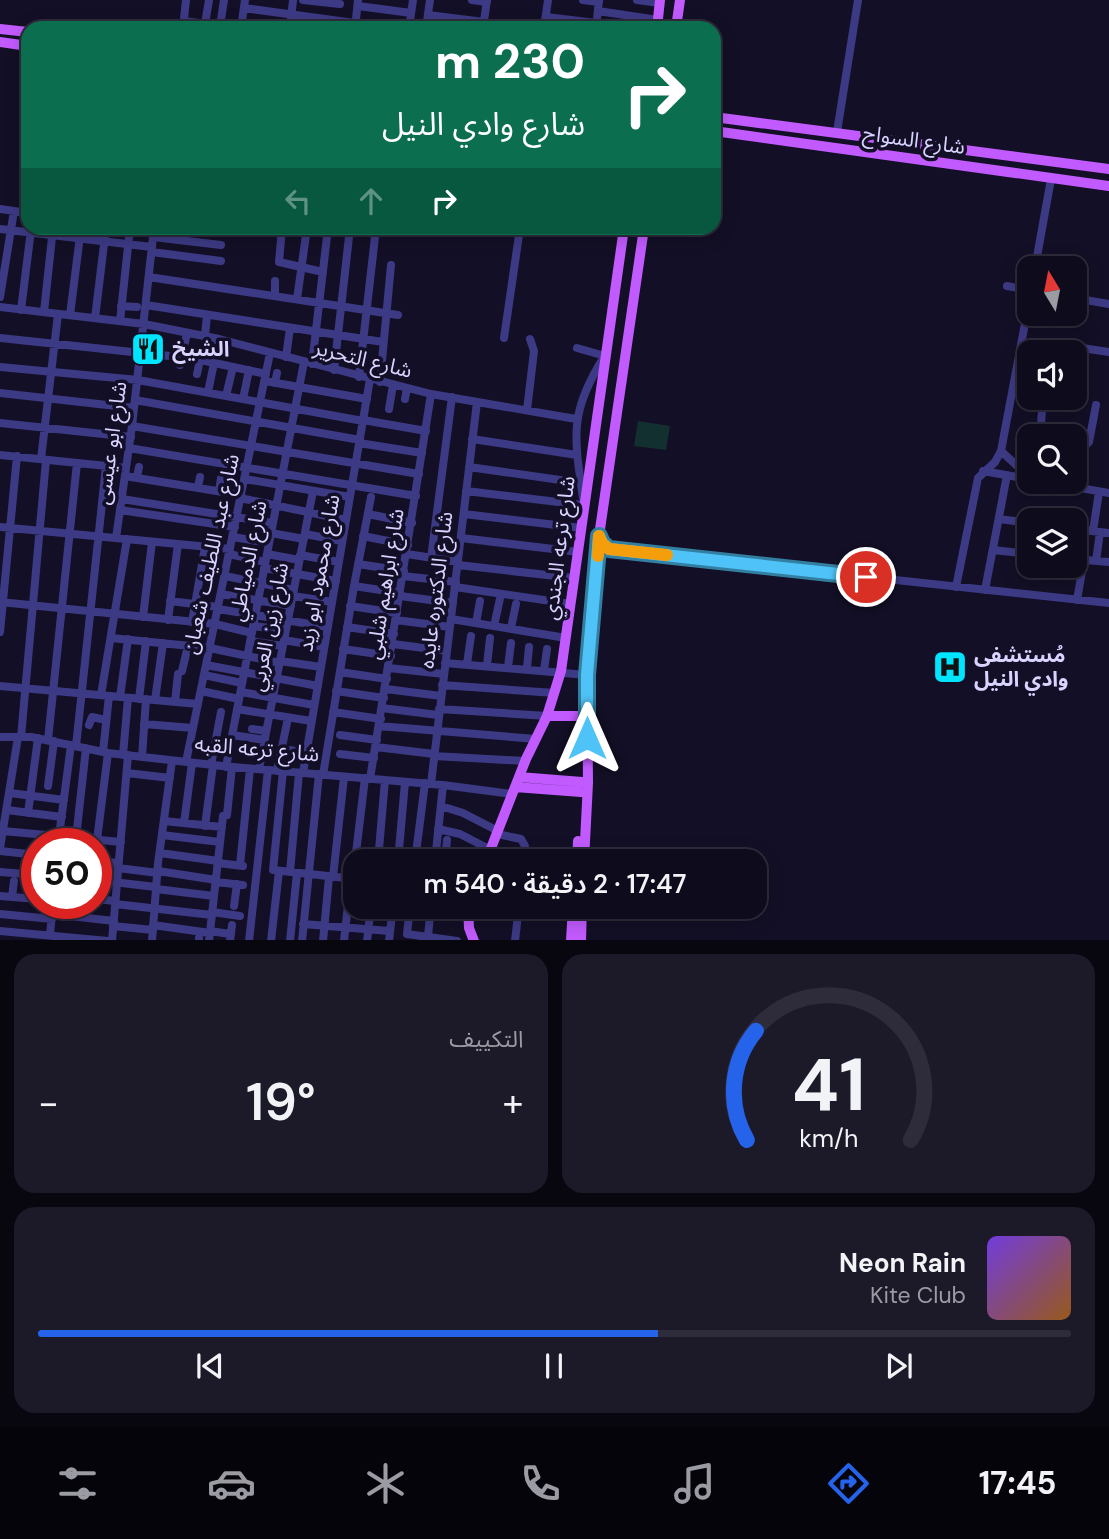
<!DOCTYPE html>
<html lang="ar">
<meta charset="utf-8">
<style>
body{margin:0;font-family:"DM Sans","Noto Sans Arabic",sans-serif;background:#1c1929;color:#f1f3f6;direction:rtl;height:100vh;display:flex;flex-direction:column;font-size:26px;white-space:nowrap}
*{box-sizing:border-box;margin:0}
p{font-size:23px;color:#9b9ba3}
.icon{flex:none;width:38px;height:38px;fill:none;stroke:currentColor;stroke-width:2;stroke-linecap:round;stroke-linejoin:round}
.map{position:relative;height:940px;overflow:hidden;direction:ltr}
.panel{display:flex;flex-direction:column;gap:14px;padding:14px;background:#08060f;flex:1}
.panel>*{flex:none}
.guide{position:absolute;left:21px;top:21px;width:700px;height:214px;border-radius:21px;box-shadow:0 4px 18px #0003,0 0 0 2px #2e2b3b;direction:rtl;background:#0b6e4f;color:#fff;overflow:hidden}
.needle{width:46px;rotate:350deg}
.controls{position:absolute;left:1017px;top:256px;display:grid;gap:14px}
.controls a{display:grid;place-items:center;width:70px;height:70px;border-radius:14px;background:#0e0b1c;box-shadow:0 4px 18px #0003,0 0 0 2px #2e2b3b;font-size:35px}
.speed{position:absolute;left:21px;top:828px;display:flex;gap:14px;font-size:35px;font-weight:700;text-align:center}
.speed>*{display:grid;place-content:center;width:91px;height:91px;border-radius:50%;background:#0e0b1c;box-shadow:0 4px 18px #0003,0 0 0 2px #2e2b3b;line-height:1}
.speed .limit{border:10px solid #d22;background:#fff;color:#111}
.pin{position:absolute;display:grid;place-items:center;width:60px;height:60px;color:#fff;margin:-30px;border:4px solid #fff;border-radius:50%;box-shadow:0 2px 7px #0007}
.me{position:absolute;width:77px;margin:-38px;rotate:0deg;stroke-linejoin:round;filter:drop-shadow(0 0 5px #0008)}
.turn{display:flex;align-items:center;gap:24px;height:147px;padding:0 21px;font-size:32px}
.turn .icon{width:91px;height:91px;stroke-width:2.5}
.turn b{display:block;font-size:49px;line-height:60px}
.lanes{display:flex;align-items:center;height:66px;padding:0 21px;background:#0003;justify-content:center;gap:35px;direction:ltr}
.lanes .off{opacity:.35}
.big{font-size:52px;font-weight:600;line-height:1.1}
.panel .widget{flex:1;display:flex;flex-direction:column;justify-content:center;gap:10px;min-width:0;padding:0 24px;border-radius:21px;background:#1c1929}
.panel .dial{align-items:center;gap:0}
.dial svg{height:182px;overflow:visible;fill:none;stroke:#2e2b3b;stroke-width:7;stroke-linecap:round;text-anchor:middle}
.dial text{fill:#f1f3f6;stroke:none}
.song{display:flex;align-items:center;gap:21px}
.cover{width:84px;height:84px;border-radius:10px;background:linear-gradient(135deg,hsl(260 70% 55%),hsl(30 70% 35%))}
.played{height:7px;border-radius:4px;background:linear-gradient(90deg,#2563eb 60%,#2e2b3b 60%)}
.keys{display:flex;justify-content:space-around;direction:ltr}
.heat{display:flex;justify-content:space-between;align-items:center;font-size:38px;direction:ltr}
.panel .tiles{flex:1;display:grid;gap:14px;grid-template-columns:1fr 1fr}
.widget:last-child{grid-column:span 2}
.trip{position:absolute;left:343px;top:849px;width:424px;height:70px;border-radius:21px;background:#0e0b1c;box-shadow:0 4px 18px #0003,0 0 0 2px #2e2b3b;font-weight:600;line-height:70px;text-align:center;direction:rtl}
.tabs{display:flex;height:112px;justify-content:space-around;align-items:center;background:#06040b;color:#9b9ba3}
.tabs .icon{width:49px;height:49px}
.tabs .on{color:#2563eb}
.tabs b{font-size:32px;color:#f1f3f6}
.map>svg:first-child{display:block}
.green{fill:#12302f}
.lines{fill:none;stroke-linecap:round;stroke-linejoin:round}
.minor{stroke:#3d3a85;stroke-width:8}
.major{stroke:#c25bff;stroke-width:10}
.route-casing{stroke:#337fa1;stroke-width:18}
.route{stroke:#4fc3f7;stroke-width:12}
.slow{stroke:#f59e0b;stroke-width:12}
.labels{text-anchor:middle;dominant-baseline:central;stroke-width:7;stroke-linejoin:round;paint-order:stroke}
.street-label{font-size:21px;fill:#d9d4ff;stroke:#130f26}
.poi-label{font-size:21px;font-weight:bold;fill:#d9d4ff;stroke:#130f26;text-anchor:start}
</style>
<div class="map">
<svg width="1109" height="941" viewBox="0 0 1109 941">
<rect width="100%" height="100%" fill="#130f26"/>
<path class="green" d="M638,421L670,426L666,450L634,446Z"/>
<g class="lines">
<path class="minor" d="M303,0L340,4
M472,0L487,2
M583,0L599,2
M637,0L660,3
M358,6L411,13
M244,8L391,28
M598,11L658,20
M428,15L484,22
M546,17L596,23
M184,21L235,28
M205,24L209,0
M220,26L224,0
M183,28L186,0
M241,28L245,0
M290,28L293,0
M355,28L358,0
M409,28L413,0
M426,28L430,0
M483,28L487,0
M544,28L548,0
M596,28L599,0
M837,132L858,0
M0,209L28,213
M127,228L154,232
M282,228L279,262L323,272
M0,229L152,247
M153,237L221,245
M152,252L221,261
M1035,268L1051,179
M149,277L398,315
M275,281V296
M1007,286L1029,290
M0,297L14,211
M1074,298L1109,304
M297,299L307,228
M146,305L383,342
M121,306L137,307
M0,307L144,324L219,339L431,394L576,419
M21,310L31,230
M44,312L53,228
M70,315L81,228
M95,318L106,228
M120,321L130,228
M205,336L207,315
M0,338L170,356
M504,338L520,228
M577,348L605,356
M1072,352L1082,348L1109,352
M182,356L266,374
M286,357L290,328
M1019,357L1029,358
M312,364L328,228
M180,365L187,333
M0,367L138,380L363,421
M334,370L350,228
M197,374L200,360
M359,377L376,228
M265,381L367,399
M380,382L391,265
M275,383L277,373
M208,392L219,339
M0,393L134,408
M226,396L233,367
M243,399L249,370
M405,399L407,388
M135,400L360,440
M389,409L393,385
M527,410L534,351L530,339
M363,420L426,431
M0,423L131,437
M132,426L419,474
M1041,436C1042,421 1038,403 1053,397
M472,439L577,455
M359,443L422,453
M1074,447H1084L1089,442L1096,405
M129,448L416,496
M1001,451L1029,477
M0,455L126,468
M41,459L58,314
M469,467L581,483
M983,471L1029,479
M125,476L241,495
M137,477L139,467
M245,479L350,497
M1041,481L1109,493
M198,487L200,477
M219,491L221,478
M466,491L583,505
M240,498L346,520
M583,498C574,436 569,412 604,357
M122,499L273,523
M120,510L235,527
M368,514L412,523
M464,514L581,528
M999,519L1029,523
M0,527L230,549
M1074,529L1109,533
M1093,531L1099,492
M271,533L304,539
M305,534L342,541
M363,536L408,545
M233,537L269,543
M600,537L609,549L1109,603
M116,538L132,426L154,228
M461,538L578,552
M993,550L1029,554
M229,554L265,562
M267,554L299,560
M407,554L458,562
M300,555L339,562
M431,558L452,397
M1074,559L1109,562
M1096,561L1100,532
M358,564L404,571
M458,565L574,578
M264,568L336,581
M225,576L294,590
M403,576L456,582
M354,586L400,593
M455,587L571,604
M956,587L978,478L995,462L1001,451L1029,302
M985,590L1007,475
M221,594L291,606
M293,596L332,602
M400,596L453,603
M1077,600L1084,560
M170,601L218,607
M0,602L215,624L252,633
M350,606L397,613
M218,609L328,627
M143,617L152,542
M451,619L566,638
M168,620L178,544
M396,620L450,627
M192,622L205,547
M476,623L480,601
M253,626L286,630
M494,626L501,594
M347,627L394,634
M511,628L516,604
M0,632L17,456
M111,638L210,648L280,663
M284,640L324,647
M250,641L283,646
M393,644L447,651
M343,649L391,656
M280,661L321,667
M445,663L587,675
M467,664L471,636
M206,665L318,686
M487,665L490,638
M508,667L511,643
M389,668L444,674
M527,668L529,647
M544,670L547,649
M182,671L188,646
M340,672L387,679
M204,675L242,683
M442,685L555,693
M0,686L198,704
M386,689L441,696
M201,691L239,699
M336,691L384,698
M241,692L314,705
M101,695L127,539
M120,697L128,639
M139,699L146,641
M155,700L163,643
M175,702L178,674
M382,708L438,715
M237,709L311,721
M439,709L547,716
M333,712L381,719
M144,724L193,728
M89,725L92,717L106,720
M379,726L536,739
M252,729L266,731
M232,735L265,740
M340,735L377,740
M0,737H31L108,753L222,766L443,785L512,794
M21,737L46,460
M48,740L77,463
M76,746L106,466
M376,747L434,754
M290,750L306,753
M103,752L109,696
M340,754L374,758
M123,755L128,698
M434,756L525,761
M142,757L146,699
M186,762L270,353
M211,765L221,712
M226,767L304,362
M259,769L313,491
M277,771L288,718
M283,771L273,870L355,879
M127,773L170,778
M303,773L370,379
M323,775L354,586L371,497
M370,779L431,394
M431,784L477,402
M48,786L54,741
M10,793L64,800
M441,806L463,813L498,831
M7,810L62,817
M28,813L38,738
M227,815L232,767
M164,821L222,827
M184,823L192,763
M205,826L213,765
M438,829L460,834L491,850
M3,831L121,842
M497,834L521,839L525,846L523,861
M162,835L220,842
M59,836L71,745
M76,838L86,748
M97,840L108,753
M0,848L18,737
M0,851L37,855
M160,853L218,861
M96,861L118,863
M378,861L385,780
M398,861L405,782
M415,861L425,783
M435,861L443,785
M445,861L447,840
M218,863L243,866
M240,865L250,769
M118,868L158,873
M158,871L216,880
M0,872L37,875
M290,872L299,773
M333,877L344,777
M353,878L365,778
M96,880L156,887
M216,882L243,885
M156,889L214,896
M0,896L37,899
M12,897L14,881
M30,899L32,883
M96,899L115,901
M115,904L212,915
M234,906L237,884
M410,906L407,934L457,941
M212,912L240,916
M0,914L52,919
M52,914L114,921
M303,924L390,931
M153,925L210,933
M113,926L153,930
M0,931L108,941
M210,931L230,934
M50,935L53,903
M428,936L431,906
M112,941L128,755
M152,941L158,863L172,761
M199,941V938
M209,941L223,816
M230,941L232,925
M249,941L268,770
M271,941L279,871
M290,941L297,873
M302,941L319,774
M323,941L329,877
M344,941L351,878
M367,941L371,906
M389,941L393,906
M515,941L519,906"/>
<path class="major" d="M657,28L660,0
M676,28L680,0
M0,29L28,32
M0,42L28,46
M714,117L1109,169
M714,131L1109,186
M547,716H580L583,718V727
M519,777L582,782
M515,787L581,792
M486,861L526,759L547,716L561,671L624,228
M577,861L578,841
M584,861L588,783L587,675L599,536L644,228
M468,906L469,928L474,941
M571,941L573,906
M581,941L582,906"/>
</g>
<g class="lines">
<g class="route-casing">
<path id="route" d="M587,738V675L599,536L602,543L609,549L866,577"/>
</g>
<use href="#route" class="route"/>
<path class="slow" d="M598,556L599,536L602,543L609,549L667,555"/>
</g>
<defs>
<g id="restaurant-square" transform="scale(1.75)"><rect x="-9" y="-9" width="18" height="18" rx="4" fill="#00e5ff" stroke="#130f26"/><path d="M-5-6h1v4h1v-4h1v4h1v-4h1v5L-1.5 .5V6h-2V.5L-5-1ZM5-6V6H3V1.5H1.5Q1.5-4 5-6Z" fill="#111"/></g>
<g id="hospital-square" transform="scale(1.75)"><rect x="-9" y="-9" width="18" height="18" rx="4" fill="#00e5ff" stroke="#130f26"/><path d="M-5-5h3v3.5h4V-5h3V5h-3V1.5h-4V5h-3Z" fill="#111"/></g>
</defs>
<g fill-rule="evenodd">
<use href="#restaurant-square" x="148" y="349"/>
<use href="#hospital-square" x="950" y="667"/>
</g>
<g class="labels">
<g class="street-label">
<text transform="translate(914 140) rotate(8)">شارع السواح</text>
<text transform="translate(363 359) rotate(14)">شارع التحرير</text>
<text transform="translate(111 443) rotate(-82)">شارع ابو عيسى</text>
<text transform="translate(559 548) rotate(-83)">شارع ترعه الجندي</text>
<text transform="translate(211 554) rotate(-78)">شارع عبد اللطيف شعبان</text>
<text transform="translate(248 561) rotate(-79)">شارع الدمياطي</text>
<text transform="translate(319 573) rotate(-80)">شارع محمود ابو زيد</text>
<text transform="translate(385 584) rotate(-81)">شارع ابراهيم شلبي</text>
<text transform="translate(436 590) rotate(-83)">شارع الدكتوره عايده</text>
<text transform="translate(269 627) rotate(-79)">شارع زين العربي</text>
<text transform="translate(257 749) rotate(5)">شارع ترعه القبه</text>
</g>
<g class="poi-label">
<text x="172" y="349">الشيخ</text>
<text x="974" y="655">مُستشفى<tspan x="974" dy="24">وادي النيل</tspan></text>
</g>
</g>
</svg>
<div class="controls">
<a><svg class="needle" viewBox="-14 -14 28 28"><path d="M0-13l5 13h-10z" fill="#e53935"/><path d="M0 13l5-13h-10z" fill="#9b9ba3"/></svg></a>
<a><svg class="icon" aria-label="sound" viewBox="0 0 24 24"><path d="M4 9h4l5-4v14l-5-4H4zM17 9q2 3 0 6"/></svg></a>
<a><svg class="icon" aria-label="search" viewBox="0 0 24 24"><circle cx="10" cy="10" r="6"/><path d="M15 15l6 6"/></svg></a>
<a><svg class="icon" aria-label="layers" viewBox="0 0 24 24"><path d="M12 4l9 5-9 5-9-5zM3 14l9 5 9-5"/></svg></a>
</div>
<div class="speed"><div class="limit">50</div></div>
<div class="pin" style="left:866px;top:577px;background:#d93025"><svg class="icon" aria-label="arrive" viewBox="0 0 24 24"><path d="M6 21V4h12l-3 4 3 4H6"/></svg></div>
<svg class="me" style="left:587px;top:738px" viewBox="-20 -20 40 40"><path d="M0-17L14 15 0 8-14 15z" fill="#4fc3f7" stroke="#fff" stroke-width="4"/></svg>
<div class="trip">17:47 · 2 دقيقة · 540 m</div>
<div class="guide">
<div class="turn"><svg class="icon" aria-label="right" viewBox="0 0 24 24"><path d="M7 20v-9h11M14 6l5 5-5 5"/></svg><div><b>230 m</b>شارع وادي النيل</div></div>
<div class="lanes"><svg class="icon off" aria-label="left" viewBox="0 0 24 24"><path d="M17 20v-9H6M10 6l-5 5 5 5"/></svg><svg class="icon off" aria-label="ahead" viewBox="0 0 24 24"><path d="M12 20V5M6 11l6-6 6 6"/></svg><svg class="icon" aria-label="right" viewBox="0 0 24 24"><path d="M7 20v-9h11M14 6l5 5-5 5"/></svg></div>
</div>
</div>
<section class="panel">
<div class="tiles">
<div class="widget dial"><svg viewBox="0 0 100 80">
<path d="M14 69A42 42 0 1 1 86 69"/>
<path d="M14 69A42 42 0 0 1 18 21" stroke="#2563eb"/>
<text x="50" y="56" font-size="32" font-weight="700">41</text>
<text x="50" y="72" font-size="11">km/h</text>
</svg></div>
<div class="widget"><p>التكييف</p>
<div class="heat"><a>−</a><b class="big">19°</b><a>+</a></div>
</div>
<div class="widget">
<div class="song"><i class="cover"></i><div><b>Neon Rain</b><p>Kite Club</p></div></div>
<div class="played"></div>
<div class="keys"><svg class="icon" aria-label="previous" viewBox="0 0 24 24"><path d="M18 5L8 12l10 7zM5 5v14"/></svg><svg class="icon" aria-label="pause" viewBox="0 0 24 24"><path d="M8 5v14M16 5v14"/></svg><svg class="icon" aria-label="next" viewBox="0 0 24 24"><path d="M6 5l10 7-10 7zM19 5v14"/></svg></div>
</div>
</div>
</section>
<nav class="tabs">
<b>17:45</b>
<svg class="icon on" aria-label="directions" viewBox="0 0 24 24"><path d="M12 3l9 9-9 9-9-9zM9 14v-3h6M13 9l2 2-2 2"/></svg>
<svg class="icon" aria-label="music" viewBox="0 0 24 24"><path d="M9 18V5l10-2v13"/><circle cx="6" cy="18" r="3"/><circle cx="16" cy="16" r="3"/></svg>
<svg class="icon" aria-label="phone" viewBox="0 0 24 24"><path d="M5 4h4l2 5-3 2q2 4 5 5l2-3 5 2v4C11 20 4 13 5 4z"/></svg>
<svg class="icon" aria-label="climate" viewBox="0 0 24 24"><path d="M12 3v18M4 7l16 10M4 17L20 7"/></svg>
<svg class="icon" aria-label="car" viewBox="0 0 24 24"><path d="M5 17H2v-5l4-1 3-4h7l3 4 3 1v5h-3M9 17h6M6 11h13"/><circle cx="7" cy="17" r="2"/><circle cx="17" cy="17" r="2"/></svg>
<svg class="icon" aria-label="filters" viewBox="0 0 24 24"><path d="M4 7h16M4 17h16"/><circle cx="9" cy="7" r="2"/><circle cx="15" cy="17" r="2"/></svg>
</nav>
